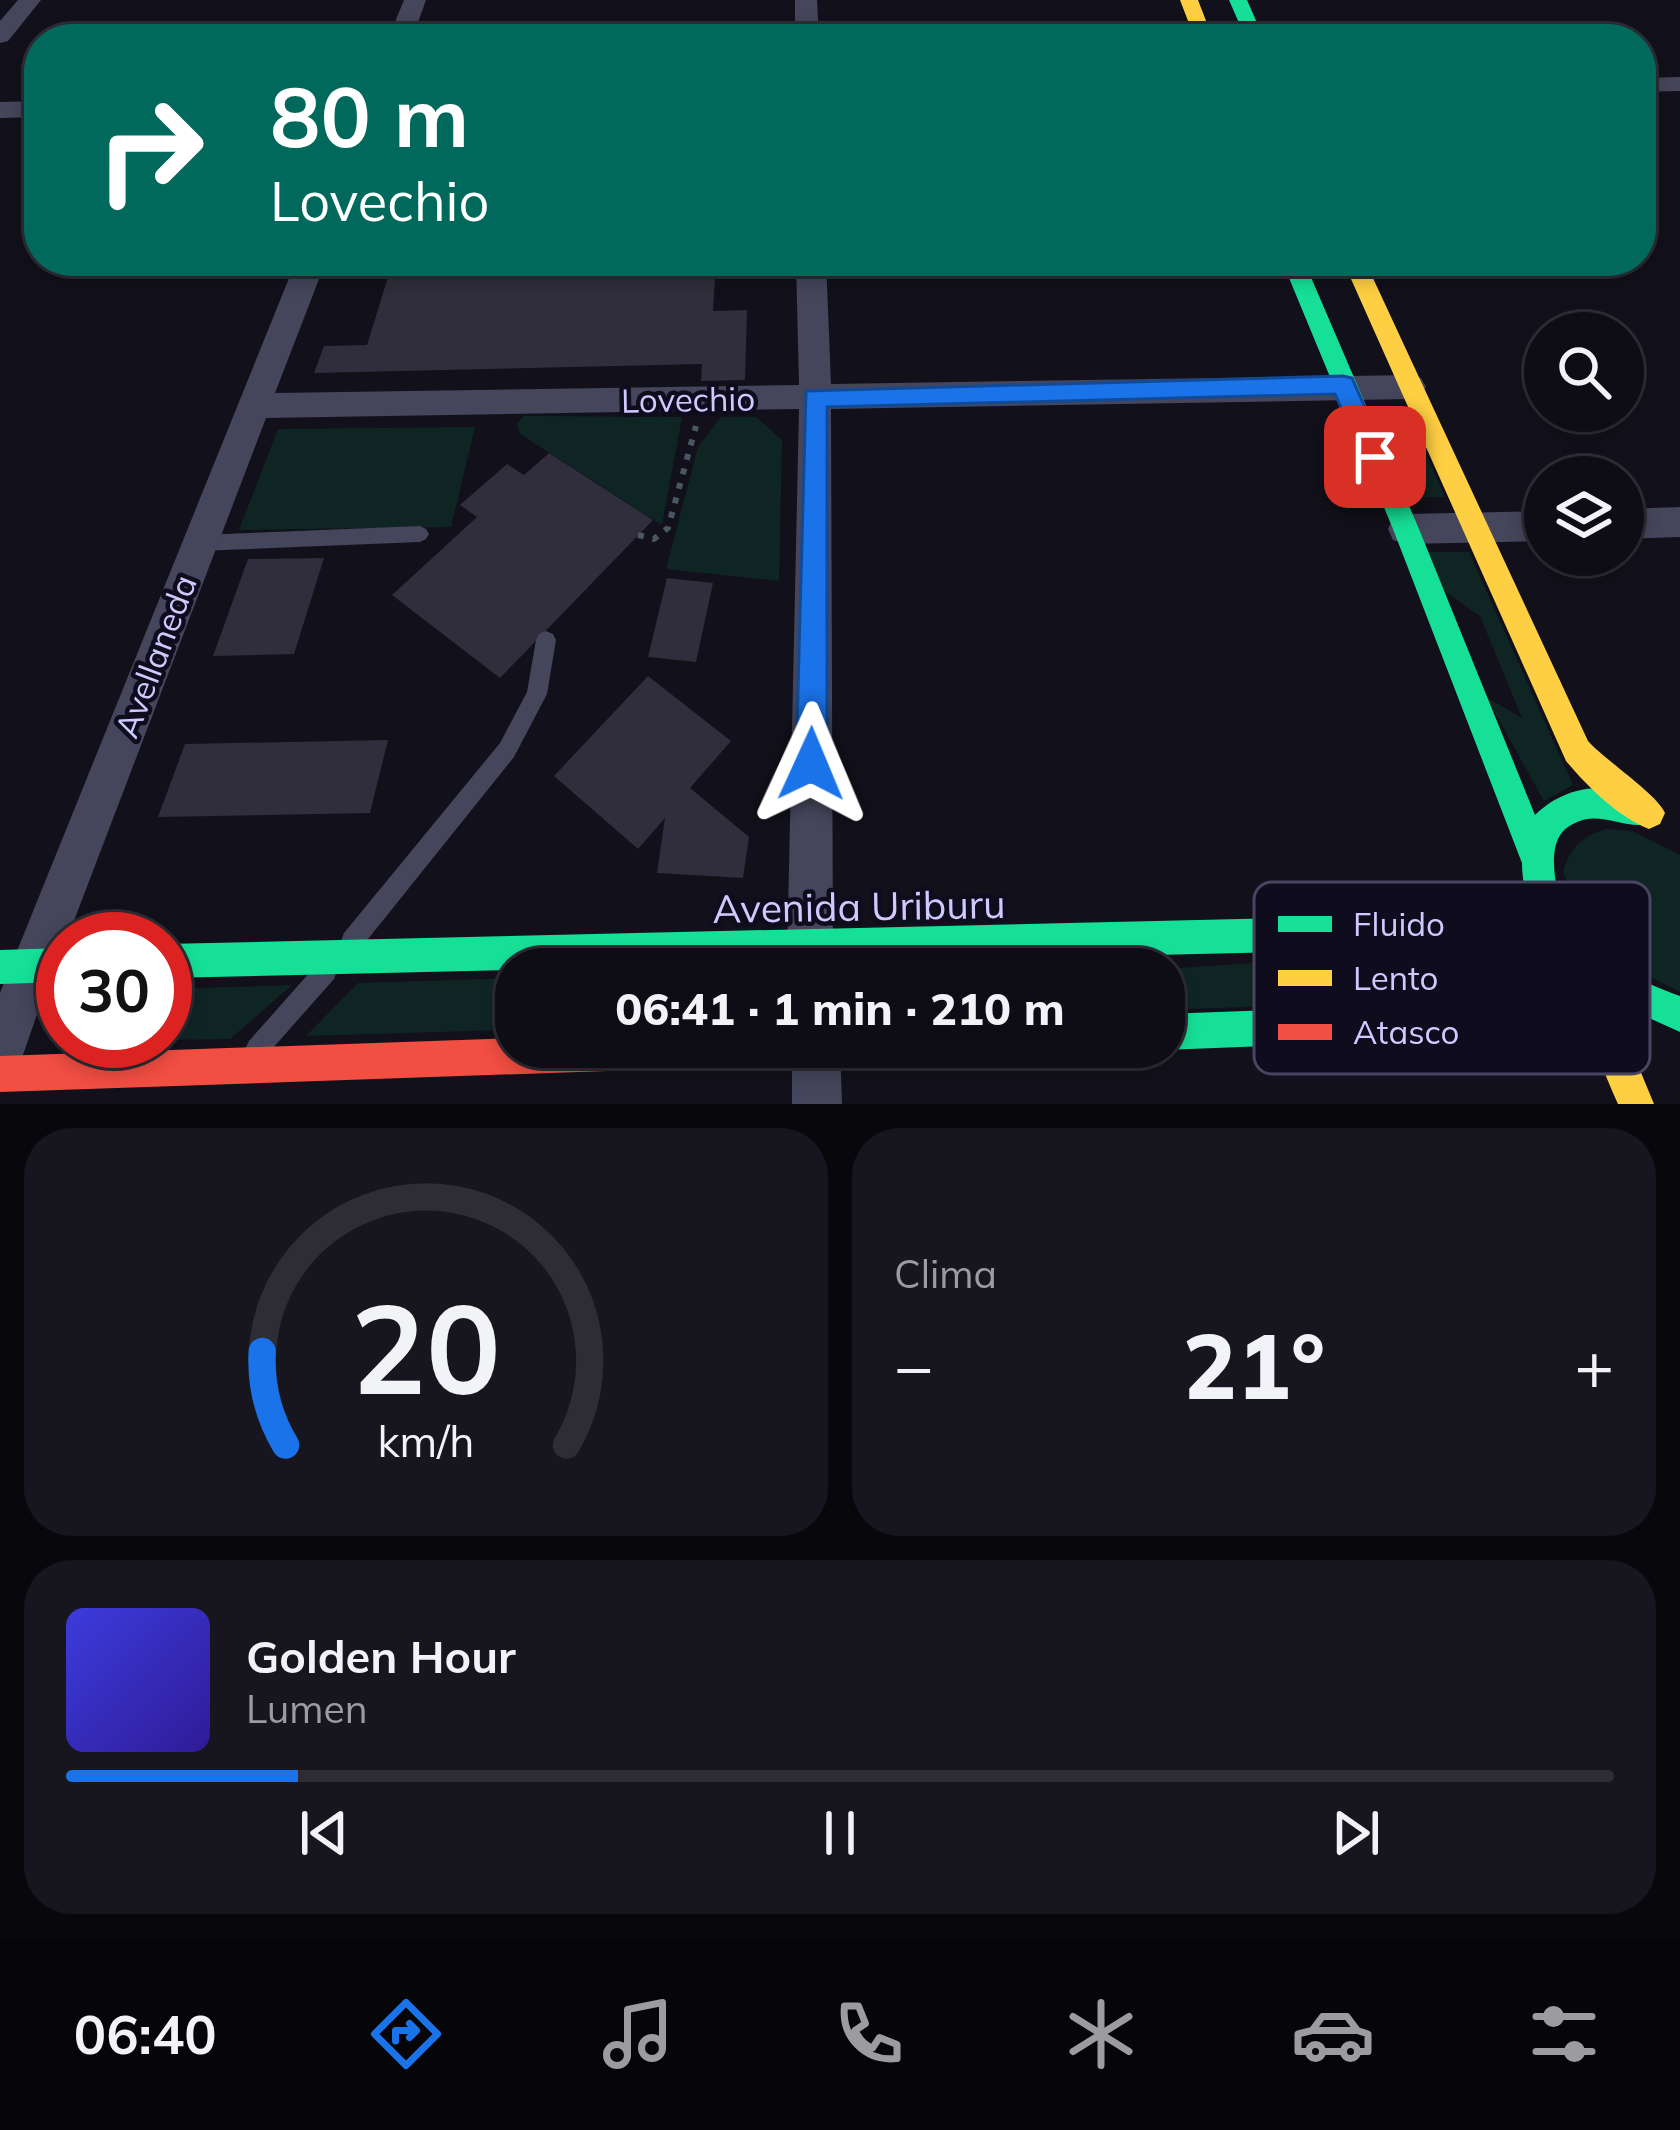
<!DOCTYPE html>
<html lang="es">
<meta charset="utf-8">
<style>
body{margin:0;font-family:Mulish,sans-serif;background:#17151d;color:#f1f3f6;height:100vh;display:flex;flex-direction:column;font-size:45px;white-space:nowrap}
*{box-sizing:border-box;margin:0}
p{font-size:39px;color:#9b9ba0}
.icon{flex:none;width:66px;height:66px;fill:none;stroke:currentColor;stroke-width:2;stroke-linecap:round;stroke-linejoin:round}
.map{position:relative;height:1104px;overflow:hidden}
.panel{display:flex;flex-direction:column;gap:24px;padding:24px;background:#08070b;flex:1}
.panel>*{flex:none}
.banner{position:absolute;left:24px;top:24px;width:1632px;height:252px;border-radius:48px;box-shadow:0 6px 18px #0003,0 0 0 3px #2e2c34;background:#00695c;color:#fff;overflow:hidden}
.tools{position:absolute;left:1524px;top:312px;display:grid;gap:24px}
.tools a{display:grid;place-items:center;width:120px;height:120px;border-radius:50%;background:#0e0c14;box-shadow:0 6px 18px #0003,0 0 0 3px #2e2c34;font-size:60px}
.speed{position:absolute;left:36px;top:912px;display:flex;gap:24px;font-size:60px;font-weight:700;text-align:center}
.speed>*{display:grid;place-content:center;width:156px;height:156px;border-radius:50%;background:#0e0c14;box-shadow:0 6px 18px #0003,0 0 0 3px #2e2c34;line-height:1}
.speed .limit{border:18px solid #d22;background:#fff;color:#111}
.pin{position:absolute;display:grid;place-items:center;width:102px;height:102px;color:#fff;margin:-51px;border-radius:24px;box-shadow:0 6px 18px #0006}
.me{position:absolute;width:132px;margin:-66px;rotate:1deg;stroke-linejoin:round;filter:drop-shadow(0 0 9px #0008)}
.turn{display:flex;align-items:center;gap:42px;height:252px;padding:0 48px;font-size:54px}
.turn .icon{width:156px;height:156px;stroke-width:2.5}
.turn b{display:block;font-size:84px;line-height:102px}
.big{font-size:90px;font-weight:800;line-height:1.1}
.panel .tile{flex:1;display:flex;flex-direction:column;justify-content:center;gap:18px;min-width:0;padding:0 42px;border-radius:48px;background:#17151d}
.panel .dial{align-items:center;gap:0}
.dial svg{height:312px;overflow:visible;fill:none;stroke:#2e2c34;stroke-width:7;stroke-linecap:round;text-anchor:middle}
.dial text{fill:#f1f3f6;stroke:none}
.song{display:flex;align-items:center;gap:36px}
.cover{width:144px;height:144px;border-radius:18px;background:linear-gradient(135deg,hsl(240 70% 55%),hsl(250 70% 35%))}
.played{height:12px;border-radius:6px;background:linear-gradient(90deg,#1a73e8 15%,#2e2c34 15%)}
.keys{display:flex;justify-content:space-around;direction:ltr}
.heat{display:flex;justify-content:space-between;align-items:center;font-size:66px;direction:ltr}
.panel .tiles{flex:1;display:grid;gap:24px;grid-template-columns:1fr 1fr}
.tile:last-child{grid-column:span 2}
.trip{position:absolute;left:495px;top:948px;width:690px;height:120px;border-radius:48px;background:#0e0c14;box-shadow:0 6px 18px #0003,0 0 0 3px #2e2c34;font-weight:800;line-height:120px;text-align:center}
.tabs{display:flex;height:192px;justify-content:space-around;align-items:center;background:#060508;color:#9b9ba0}
.tabs .icon{width:84px;height:84px}
.tabs .selected{color:#1a73e8}
.tabs b{font-size:54px;color:#f1f3f6}
.map>svg:first-child{display:block}
.green{fill:#0f2524}
.building{fill:#302d3c}
.lines{fill:none;stroke-linecap:round;stroke-linejoin:round}
.path{stroke:#485763;stroke-width:6;stroke-dasharray:6 9;stroke-linecap:butt}
.lane{fill:#45455b;fill-rule:evenodd}
.street{fill:#45455b;fill-rule:evenodd}
.fast{fill:#16e098;fill-rule:evenodd}
.slow{fill:#ffcf43;fill-rule:evenodd}
.jam{fill:#f24e42;fill-rule:evenodd}
.route{fill:#1a73e8;stroke:#114b97;stroke-width:3}
.labels{text-anchor:middle;dominant-baseline:central;stroke-width:9;stroke-linejoin:round;paint-order:stroke}
.street-label{font-size:33px;fill:#cfcafe;stroke:#0f0c1e}
.near-street-label{font-size:39px;fill:#cfcafe;stroke:#0f0c1e}
.key{fill:#0f0c1e;stroke:#494561;stroke-width:3}
.key-label{font-size:33px;fill:#cfcafe}
</style>
<div class="map">
<svg width="1680" height="1104" viewBox="0 0 1680 1104">
<rect width="100%" height="100%" fill="#12101a"/>
<path class="green" d="M524,416L682,417L662,525L520,434L517,423Z
M721,417H756L782,440L779,581L666,569L698,447Z
M1412,422L1445,497L1403,498L1372,423Z
M475,427L451,527L239,530L278,429Z
M1425,552H1469L1573,785L1544,801L1486,697L1522,718L1480,616L1441,589Z
M1606,829L1632,831L1680,855V992L1596,949L1563,872C1571,846 1581,837 1606,829Z
M1494,947L1508,999L1440,1001L1465,961L1299,966L1274,1006L1164,1010V969Z
M516,978V1019L504,1030L306,1036L358,983Z
M292,985L230,1039L165,1040V989Z"/>
<path class="building" d="M393,261H716L713,311L747,310L745,380L701,381L702,364L314,373L324,346L367,345Z
M549,453L653,520L500,678L392,595L477,517L460,505L507,464L524,475Z
M324,558L294,654L213,656L248,559Z
M667,578L713,583L696,662L648,657Z
M648,676L731,741L690,788L749,837L743,878L657,873L665,818L638,849L554,776Z
M388,740L370,813L158,817L185,744Z"/>
<g class="lines">
<path class="path" d="M638,535L654,539L668,528L696,426"/>
<path class="lane" d="M420,526L426,529L429,534L426,539L420,542L199,551L193,548L190,543L193,538L199,535Z
M546,631L553,634L556,640L547,694L514,757L360,949L352,952L344,949L341,941L344,933L500,743L527,692L536,640L539,634Z
M326,960L334,963L337,971L334,979L265,1057L257,1061L249,1057L245,1049L249,1041L318,963Z"/>
<path class="street" d="M18,0H41L8,41L0,43V21Z
M404,0H426L412,39H388Z
M795,0H817L819,39H795Z
M1680,77V91L1641,92V78Z
M39,101V117L0,118V102Z
M296,261H326L275,393L799,385L796,261H826L831,384L1410,375L1421,378L1426,387L1421,396L1410,399L831,409L833,959L829,969H791L787,959L799,409L266,418L67,939H63L24,1052L17,1069L0,1076V993Z
M1680,507V537L1623,539V509Z
M1545,511V541L1406,544L1393,540L1388,529L1393,518L1406,514Z
M792,1047H840L842,1104H792Z"/>
<path class="fast" d="M1229,0H1247L1264,39H1246Z
M1282,261H1304L1419,529L1535,815C1569,782 1612,782 1654,800L1659,811L1654,822C1628,833 1600,808 1573,824C1557,832 1554,846 1554,863C1555,936 1620,975 1680,996V1032L1594,993L1519,1036L1164,1050L1157,1047H1164V1014L1515,1001L1567,970C1543,941 1522,902 1522,863L1393,529Z
M1285,918L1297,923L1302,935L1297,947L1285,952L165,978V944Z
M63,948V982L0,984V950Z"/>
<path class="slow" d="M1180,0H1198L1213,39H1195Z
M1343,261H1365L1588,741C1606,761 1657,794 1665,813L1660,824L1649,829C1617,816 1588,787 1566,761Z
M1555,912L1567,917L1572,929L1567,941L1555,946L1285,952L1273,947L1268,935L1273,923L1285,918Z
M1605,967L1617,972L1632,1051L1654,1104H1618C1602,1067 1576,1011 1593,972Z"/>
<path class="jam" d="M516,1038V1047H799L794,1060L781,1065L0,1092V1056Z"/>
</g>
<path class="route" d="M1343,376L1352,378L1387,457L1384,464H1366L1335,394L827,407V764L822,775L811,779L800,775L796,764L806,391Z"/>
<g class="labels">
<g class="street-label">
<text transform="translate(688 399) rotate(-1)">Lovechio</text>
<text transform="translate(155 656) rotate(-69)">Avellaneda</text>
</g>
<g class="near-street-label">
<text transform="translate(859 906) rotate(-1)">Avenida Uriburu</text>
</g>
</g>
<rect x="1254" y="882" width="396" height="192" rx="18" class="key"/>
<rect x="1278" y="916" width="54" height="16" fill="#16e098"/>
<rect x="1278" y="970" width="54" height="16" fill="#ffcf43"/>
<rect x="1278" y="1024" width="54" height="16" fill="#f24e42"/>
<g class="key-label">
<text x="1353" y="936">Fluido</text>
<text x="1353" y="990">Lento</text>
<text x="1353" y="1044">Atasco</text>
</g>
</svg>
<div class="tools">
<a><svg class="icon" aria-label="search" viewBox="0 0 24 24"><circle cx="10" cy="10" r="6"/><path d="M15 15l6 6"/></svg></a>
<a><svg class="icon" aria-label="layers" viewBox="0 0 24 24"><path d="M12 4l9 5-9 5-9-5zM3 14l9 5 9-5"/></svg></a>
</div>
<div class="speed"><div class="limit">30</div></div>
<div class="pin" style="left:1375px;top:457px;background:#d93025"><svg class="icon" aria-label="arrive" viewBox="0 0 24 24"><path d="M6 21V4h12l-3 4 3 4H6"/></svg></div>
<svg class="me" style="left:811px;top:764px" viewBox="-20 -20 40 40"><path d="M0-17L14 15 0 8-14 15z" fill="#1a73e8" stroke="#fff" stroke-width="4"/></svg>
<div class="trip">06:41 · 1 min · 210 m</div>
<div class="banner">
<div class="turn"><svg class="icon" aria-label="right" viewBox="0 0 24 24"><path d="M7 20v-9h11M14 6l5 5-5 5"/></svg><div><b>80 m</b>Lovechio</div></div>
</div>
</div>
<section class="panel">
<div class="tiles">
<div class="tile dial"><svg viewBox="0 0 100 80">
<path d="M14 69A42 42 0 1 1 86 69"/>
<path d="M14 69A42 42 0 0 1 8 45" stroke="#1a73e8"/>
<text x="50" y="56" font-size="32" font-weight="700">20</text>
<text x="50" y="72" font-size="11">km/h</text>
</svg></div>
<div class="tile"><p>Clima</p>
<div class="heat"><a>−</a><b class="big">21°</b><a>+</a></div>
</div>
<div class="tile">
<div class="song"><i class="cover"></i><div><b>Golden Hour</b><p>Lumen</p></div></div>
<div class="played"></div>
<div class="keys"><svg class="icon" aria-label="previous" viewBox="0 0 24 24"><path d="M18 5L8 12l10 7zM5 5v14"/></svg><svg class="icon" aria-label="pause" viewBox="0 0 24 24"><path d="M8 5v14M16 5v14"/></svg><svg class="icon" aria-label="next" viewBox="0 0 24 24"><path d="M6 5l10 7-10 7zM19 5v14"/></svg></div>
</div>
</div>
</section>
<nav class="tabs">
<b>06:40</b>
<svg class="icon selected" aria-label="directions" viewBox="0 0 24 24"><path d="M12 3l9 9-9 9-9-9zM9 14v-3h6M13 9l2 2-2 2"/></svg>
<svg class="icon" aria-label="music" viewBox="0 0 24 24"><path d="M9 18V5l10-2v13"/><circle cx="6" cy="18" r="3"/><circle cx="16" cy="16" r="3"/></svg>
<svg class="icon" aria-label="phone" viewBox="0 0 24 24"><path d="M5 4h4l2 5-3 2q2 4 5 5l2-3 5 2v4C11 20 4 13 5 4z"/></svg>
<svg class="icon" aria-label="climate" viewBox="0 0 24 24"><path d="M12 3v18M4 7l16 10M4 17L20 7"/></svg>
<svg class="icon" aria-label="car" viewBox="0 0 24 24"><path d="M5 17H2v-5l4-1 3-4h7l3 4 3 1v5h-3M9 17h6M6 11h13"/><circle cx="7" cy="17" r="2"/><circle cx="17" cy="17" r="2"/></svg>
<svg class="icon" aria-label="filters" viewBox="0 0 24 24"><path d="M4 7h16M4 17h16"/><circle cx="9" cy="7" r="2"/><circle cx="15" cy="17" r="2"/></svg>
</nav>
